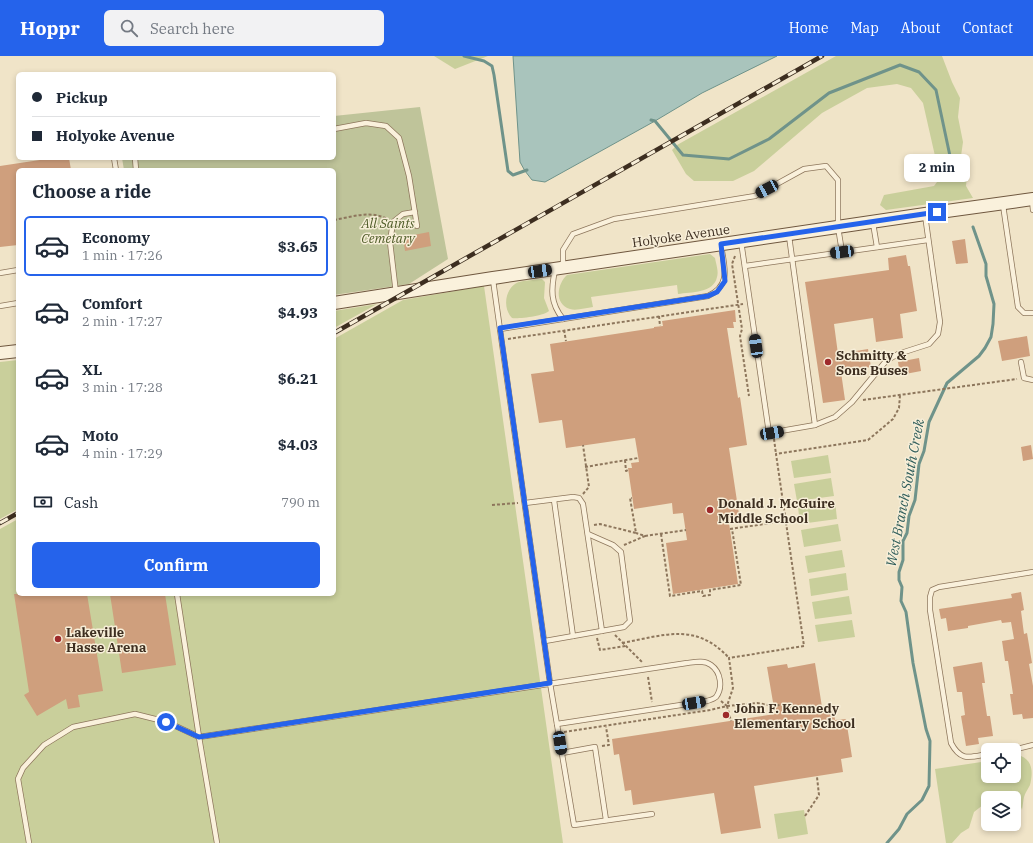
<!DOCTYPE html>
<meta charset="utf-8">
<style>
:root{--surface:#fff;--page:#f2f2f3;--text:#1f2937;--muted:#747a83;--line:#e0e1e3;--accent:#2563eb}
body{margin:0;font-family:"IBM Plex Serif",serif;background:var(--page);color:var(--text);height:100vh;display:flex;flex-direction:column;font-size:15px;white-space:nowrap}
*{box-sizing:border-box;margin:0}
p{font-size:13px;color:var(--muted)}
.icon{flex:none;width:22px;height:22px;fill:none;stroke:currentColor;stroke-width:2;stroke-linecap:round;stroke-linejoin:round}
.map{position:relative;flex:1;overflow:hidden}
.sheet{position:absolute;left:16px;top:112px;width:320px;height:428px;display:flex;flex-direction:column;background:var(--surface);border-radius:6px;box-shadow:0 2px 6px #0003}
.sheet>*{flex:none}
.banner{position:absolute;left:16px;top:16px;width:320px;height:88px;border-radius:6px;box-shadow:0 2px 6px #0003;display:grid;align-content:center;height:88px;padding:0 16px;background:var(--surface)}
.tools{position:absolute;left:981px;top:687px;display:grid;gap:8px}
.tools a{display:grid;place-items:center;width:40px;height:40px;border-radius:6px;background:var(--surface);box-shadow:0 2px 6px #0003;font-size:20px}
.end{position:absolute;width:18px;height:18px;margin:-9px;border:5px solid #2563eb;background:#fff;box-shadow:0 0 0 2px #fff}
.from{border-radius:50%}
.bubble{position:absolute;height:28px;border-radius:6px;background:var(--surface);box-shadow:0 2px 6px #0003;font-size:13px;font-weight:700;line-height:28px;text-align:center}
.car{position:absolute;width:12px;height:24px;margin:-12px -6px;border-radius:5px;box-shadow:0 0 3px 1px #0007;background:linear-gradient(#222 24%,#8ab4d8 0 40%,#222 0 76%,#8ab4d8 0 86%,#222 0)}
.banner b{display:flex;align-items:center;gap:14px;height:38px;font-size:15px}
.banner b+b{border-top:1px solid var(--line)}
.banner i{width:10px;height:10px;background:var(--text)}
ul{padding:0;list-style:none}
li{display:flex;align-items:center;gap:12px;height:60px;margin:0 8px 6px;padding:0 8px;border:2px solid transparent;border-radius:6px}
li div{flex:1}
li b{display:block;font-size:15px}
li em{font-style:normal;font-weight:700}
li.current{border-color:var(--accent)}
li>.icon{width:36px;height:36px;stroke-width:1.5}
h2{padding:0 16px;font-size:18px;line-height:48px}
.pay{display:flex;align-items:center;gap:10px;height:44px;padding:0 16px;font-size:15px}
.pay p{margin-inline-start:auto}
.button{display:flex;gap:8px;margin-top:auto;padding:8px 16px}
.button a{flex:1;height:46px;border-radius:6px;background:var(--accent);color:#fff;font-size:16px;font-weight:700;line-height:46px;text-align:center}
header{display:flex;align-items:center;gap:24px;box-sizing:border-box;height:56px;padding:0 20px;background:var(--accent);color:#fff}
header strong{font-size:19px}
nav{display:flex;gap:22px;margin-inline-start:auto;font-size:14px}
.search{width:280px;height:36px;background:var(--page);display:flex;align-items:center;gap:10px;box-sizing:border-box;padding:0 14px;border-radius:6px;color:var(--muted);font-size:15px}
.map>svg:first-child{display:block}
.green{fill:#c9cf9b}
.cemetery{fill:#bfc49a}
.water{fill:#a9c4bc;stroke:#6f938a}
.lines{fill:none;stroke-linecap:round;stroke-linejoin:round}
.stream{stroke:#6f938a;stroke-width:3}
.building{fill:#cf9f7d}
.lane-casing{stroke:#8d765c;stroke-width:6}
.secondary-casing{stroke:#6f573f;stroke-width:14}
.path{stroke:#8d765c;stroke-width:2;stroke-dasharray:3 2;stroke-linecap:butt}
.lane{stroke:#faf1dc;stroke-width:4.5}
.secondary{stroke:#faf1dc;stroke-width:12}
.rail-casing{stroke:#3d2e20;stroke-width:4.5}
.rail{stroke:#f7eed8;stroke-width:3;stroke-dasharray:9;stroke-linecap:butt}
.route{stroke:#2563eb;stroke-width:5}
.poi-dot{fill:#9e2a2b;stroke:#f7eed8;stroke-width:1.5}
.labels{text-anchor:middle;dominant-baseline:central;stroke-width:3;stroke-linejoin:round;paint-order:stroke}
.park-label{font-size:13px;font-style:italic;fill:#4d5a26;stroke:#f7eed8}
.street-label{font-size:13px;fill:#3d2e20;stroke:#f7eed8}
.poi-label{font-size:13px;font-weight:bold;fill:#3d2e20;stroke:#f7eed8;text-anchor:start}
.water-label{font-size:14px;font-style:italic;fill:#2f5d5a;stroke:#f7eed8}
</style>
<header>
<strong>Hoppr</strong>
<div class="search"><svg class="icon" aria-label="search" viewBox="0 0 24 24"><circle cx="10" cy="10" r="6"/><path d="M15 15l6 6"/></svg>Search here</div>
<nav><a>Home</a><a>Map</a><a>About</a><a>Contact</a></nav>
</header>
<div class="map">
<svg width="1033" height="787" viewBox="0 0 1033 787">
<rect width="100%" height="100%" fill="#f0e4c8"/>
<g class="green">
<polygon points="434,0 488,0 455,13"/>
<polygon points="836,0 942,0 952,26 960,42 958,61 963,86 961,100 965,107 967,119 966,130 973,142 886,154 880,149 884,139 934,130 940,122 923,47 911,32 897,28 867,32 822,57 754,115 733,125 694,125 686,118 672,94 677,89"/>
<path d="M710,198L715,202C716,208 719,216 717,221C714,237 691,236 678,238L677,229L591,241L593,251C586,252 576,255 570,253C554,248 557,228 567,219Z"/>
<path d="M542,223L545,226L544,242L549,255C544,260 519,263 512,262C502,252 505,231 519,226C526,224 535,224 542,223Z"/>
<polygon points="484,230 563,787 0,787 0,473 18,463 18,538 334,538 334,283 403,244"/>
<polygon points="377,248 334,272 334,255"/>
<polygon points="18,304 18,453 0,463 0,306"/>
<polygon points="828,399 831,417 794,422 791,405"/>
<polygon points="831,422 834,440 797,445 794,428"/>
<polygon points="835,445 837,463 800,468 798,451"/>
<polygon points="838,468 841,485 804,491 801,474"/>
<polygon points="842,494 845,511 808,517 805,500"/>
<polygon points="846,517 848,534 811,540 809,523"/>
<polygon points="849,540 852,558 815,563 812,546"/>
<polygon points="852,564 855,581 818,586 815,569"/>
<path d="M1021,700C1033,705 1033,717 1030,729C1028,733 1025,737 1024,741C1023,745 1023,749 1022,754L1019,745L1015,740C1005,739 997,742 988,742V745L974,756L969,772L961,777L952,787H946L935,713L988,705V720H1014V701Z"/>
<polygon points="804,754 808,778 778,783 774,758"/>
</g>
<polygon class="cemetery" points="420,51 448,203 409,228 334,239 334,114 124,114 122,102 334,102 334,60"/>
<polygon class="water" points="513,0 777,0 702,37 655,65 545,126 532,124 525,115 520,106"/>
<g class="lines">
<g class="stream">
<polyline points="464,0 484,5 492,10 494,19 508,115 513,119 527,114"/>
<polyline points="651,64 655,65 683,99 729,103 769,83 829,37 900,9 919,16 936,34 954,119"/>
<polyline points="887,787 899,773 907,758 922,744 929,730 930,685 926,673 913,607 906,556 901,545 902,531 899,524 899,516 903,504 903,485 907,477 909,460 915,444 919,408 924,395 929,366 947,327 979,300 985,292 991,281 993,268 994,248 986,220 986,208 973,171"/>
</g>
</g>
<g class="building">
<polygon points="53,102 69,102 71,114 18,114 18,189 0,191 0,110"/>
<polygon points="429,176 431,190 405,195 403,181"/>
<polygon points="965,183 968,207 956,208 952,185"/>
<polygon points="906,199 908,210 910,210 917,255 900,258 903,282 876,286 873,262 834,268 838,298 868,293 871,311 841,316 845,344 823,347 805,226 889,214 888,202"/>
<polygon points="735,254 736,266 733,266 734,272 727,272 738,342 740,341 747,389 729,392 740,465 729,467 738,528 673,538 666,487 687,484 683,457 673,458 672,447 634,453 628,412 632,412 631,407 639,406 635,382 566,392 562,364 539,367 531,318 554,315 550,288 654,272 654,271 663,270 662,265"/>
<polygon points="1027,280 1030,300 1002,305 998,285"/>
<polygon points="919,302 921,315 900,319 898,306"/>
<polygon points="1031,389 1033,403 1023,405 1021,391"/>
<polygon points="1021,536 1024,554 1021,555 1024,578 1027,577 1032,607 1029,608 1033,630 1033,662 1023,663 1022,658 1013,659 1010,638 1013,638 1008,605 1005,605 1002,585 1014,583 1011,566 1002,567 1001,564 968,570 968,572 948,575 946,562 941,563 939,553 1012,542 1011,538"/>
<polygon points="14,538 87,538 103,635 78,639 80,651 68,653 66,643 37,660 24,639 29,636"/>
<polygon points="110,538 165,538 176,609 122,617"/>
<polygon points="982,606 985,627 982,627 987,660 990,660 993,680 978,682 979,688 966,690 961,660 965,659 962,636 957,636 953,611"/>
<polygon points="815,607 822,651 833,649 835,664 846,663 852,701 841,703 843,716 754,730 761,772 721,778 714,737 633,749 631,734 625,735 619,698 614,699 612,683 775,658 767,611 787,608 788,612"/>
</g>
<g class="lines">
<g class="lane-casing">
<g id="lane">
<polyline points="334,73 366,67 386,70 399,82 409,120 417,170"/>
<polyline points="114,102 116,114"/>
<polyline points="135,102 136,114"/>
<polyline points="1032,144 1033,154"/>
<polyline points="1003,149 1018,251 1024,257 1033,257"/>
<polyline points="873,167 877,191"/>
<polyline points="741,185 769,377 815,369 789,180"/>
<polyline points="745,210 928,184"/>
<polyline points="563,211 563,194 573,178 614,163 755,140 804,113 826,110 838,124 838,171 842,196"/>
<path d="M555,214C551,233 550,247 563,263"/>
<polyline points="0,217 18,214"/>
<polyline points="493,224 550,627 574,769 652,758"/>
<polyline points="396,237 390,186 393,166 403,158 415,156"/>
<polyline points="0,250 18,247"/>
<path d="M500,273L708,240C732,229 724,210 721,189"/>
<polyline points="1021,306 1024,322 1033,324"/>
<polyline points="815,369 835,361 852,346 886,305 898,298 929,288 938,278 940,266 925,159"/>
<polyline points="554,444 573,580"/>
<polyline points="525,447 573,441 579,442 583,448 602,575"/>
<path d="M177,538L199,681L687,607C695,606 704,604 711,609C721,616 723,632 716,641C714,643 710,644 707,645L557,668"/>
<polyline points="545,585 624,571 630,565 621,496 613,489 588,478"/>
<polyline points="1013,694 1033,689"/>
<polyline points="562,697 595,691 606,764"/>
<path d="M988,698C970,701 961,706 951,687L930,554V541L932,534L939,531L1033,516"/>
<polyline points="29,787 18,723 23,712 44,689 73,671 135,658 167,666 199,681 217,787"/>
</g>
</g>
<g class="secondary-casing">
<g id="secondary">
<polyline points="334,247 493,222 925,158 1033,143"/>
<polyline points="0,297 18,295"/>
</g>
</g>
<g class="path">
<path d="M334,164C351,161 371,154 387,163"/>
<polyline points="735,200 732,208 742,273 740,280 749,340"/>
<polyline points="659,260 660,270"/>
<polyline points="564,274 566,285"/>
<polyline points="508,283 743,248"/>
<polyline points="863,344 1017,323"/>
<polyline points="774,383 776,398"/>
<polyline points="625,404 626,415 628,414"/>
<polyline points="585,411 638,402"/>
<polyline points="583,438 589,431 583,389"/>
<polyline points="492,449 518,447"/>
<polyline points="594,469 600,468 636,477 630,442 632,442"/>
<polyline points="730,473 785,465"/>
<polyline points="661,478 670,540 702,535 703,540 710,539 710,534 741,529 732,473"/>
<polyline points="645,480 686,474"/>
<polyline points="624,489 645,480 636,477"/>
<polyline points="615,579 643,607"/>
<polyline points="597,582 600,594 626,590"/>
<path d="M622,587C665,579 696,566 729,602"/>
<polyline points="648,621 652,646"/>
<polyline points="721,645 727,650 733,632 729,602 804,590 776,398 868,384 893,363 899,352 900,339"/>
<polyline points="727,650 757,647 774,650 792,647"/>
<polyline points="564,676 710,654 727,650 731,665"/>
<polyline points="602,690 609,689 606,671"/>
<polyline points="805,760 819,739 817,721"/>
</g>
<use href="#lane" class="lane"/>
<use href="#secondary" class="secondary"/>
<g class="rail-casing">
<g id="rail">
<polyline points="334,277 822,0"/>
<polyline points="0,467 18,457"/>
</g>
</g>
<use href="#rail" class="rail"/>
</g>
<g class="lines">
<polyline class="route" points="166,666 199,681 550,627 500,272 708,240 717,236 725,225 721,188 937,156"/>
</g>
<g class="poi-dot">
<circle cx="828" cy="306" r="4"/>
<circle cx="710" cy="454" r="4"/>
<circle cx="58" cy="583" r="4"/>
<circle cx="726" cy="659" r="4"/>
</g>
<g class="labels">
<g class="park-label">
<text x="388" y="167">All Saints<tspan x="388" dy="15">Cemetary</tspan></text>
</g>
<g class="street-label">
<text transform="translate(681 180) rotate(-8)">Holyoke Avenue</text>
</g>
<g class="poi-label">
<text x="836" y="299">Schmitty &amp;<tspan x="836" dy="15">Sons Buses</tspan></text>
<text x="718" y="447">Donald J. McGuire<tspan x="718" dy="15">Middle School</tspan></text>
<text x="66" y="576">Lakeville<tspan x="66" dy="15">Hasse Arena</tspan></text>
<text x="734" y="652">John F. Kennedy<tspan x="734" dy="15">Elementary School</tspan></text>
</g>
<g class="water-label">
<text transform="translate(905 437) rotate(-79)">West Branch South Creek</text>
</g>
</g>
</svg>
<div class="tools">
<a><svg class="icon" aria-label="locate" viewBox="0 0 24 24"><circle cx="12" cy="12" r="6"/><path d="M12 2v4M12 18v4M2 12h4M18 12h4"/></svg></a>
<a><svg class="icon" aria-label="layers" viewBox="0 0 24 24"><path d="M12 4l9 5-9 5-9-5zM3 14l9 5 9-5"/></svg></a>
</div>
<i class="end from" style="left:166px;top:666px"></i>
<i class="end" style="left:937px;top:156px"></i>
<div class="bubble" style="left:904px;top:98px;width:66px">2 min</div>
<i class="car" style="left:767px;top:133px;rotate:242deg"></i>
<i class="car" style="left:842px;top:196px;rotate:263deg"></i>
<i class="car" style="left:540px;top:215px;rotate:82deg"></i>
<i class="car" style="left:756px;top:290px;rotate:352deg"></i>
<i class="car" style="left:772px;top:377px;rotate:80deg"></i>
<i class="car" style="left:694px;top:647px;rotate:81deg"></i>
<i class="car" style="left:560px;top:687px;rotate:171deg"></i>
<div class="banner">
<b><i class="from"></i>Pickup</b>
<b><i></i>Holyoke Avenue</b>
</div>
<section class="sheet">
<h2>Choose a ride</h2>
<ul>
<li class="current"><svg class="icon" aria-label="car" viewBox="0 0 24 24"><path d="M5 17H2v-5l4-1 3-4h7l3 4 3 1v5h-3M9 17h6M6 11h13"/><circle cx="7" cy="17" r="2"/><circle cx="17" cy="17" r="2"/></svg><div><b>Economy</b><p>1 min · 17:26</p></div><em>$3.65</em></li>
<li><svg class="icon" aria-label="car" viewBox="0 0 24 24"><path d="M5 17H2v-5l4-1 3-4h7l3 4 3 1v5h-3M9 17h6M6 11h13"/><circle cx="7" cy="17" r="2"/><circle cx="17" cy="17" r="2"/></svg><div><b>Comfort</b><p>2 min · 17:27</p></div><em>$4.93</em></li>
<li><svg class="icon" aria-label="car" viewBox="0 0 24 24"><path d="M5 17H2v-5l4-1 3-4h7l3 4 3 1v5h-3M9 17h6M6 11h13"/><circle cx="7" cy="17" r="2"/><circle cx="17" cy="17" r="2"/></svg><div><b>XL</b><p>3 min · 17:28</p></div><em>$6.21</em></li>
<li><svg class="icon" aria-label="car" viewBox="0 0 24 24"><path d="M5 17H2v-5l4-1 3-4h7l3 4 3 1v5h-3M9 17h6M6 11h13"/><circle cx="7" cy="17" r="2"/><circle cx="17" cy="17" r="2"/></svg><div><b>Moto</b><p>4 min · 17:29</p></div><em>$4.03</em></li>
</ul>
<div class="pay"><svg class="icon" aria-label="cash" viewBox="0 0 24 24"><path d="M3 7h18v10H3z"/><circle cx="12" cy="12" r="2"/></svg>Cash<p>790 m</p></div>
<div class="button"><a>Confirm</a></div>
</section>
</div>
